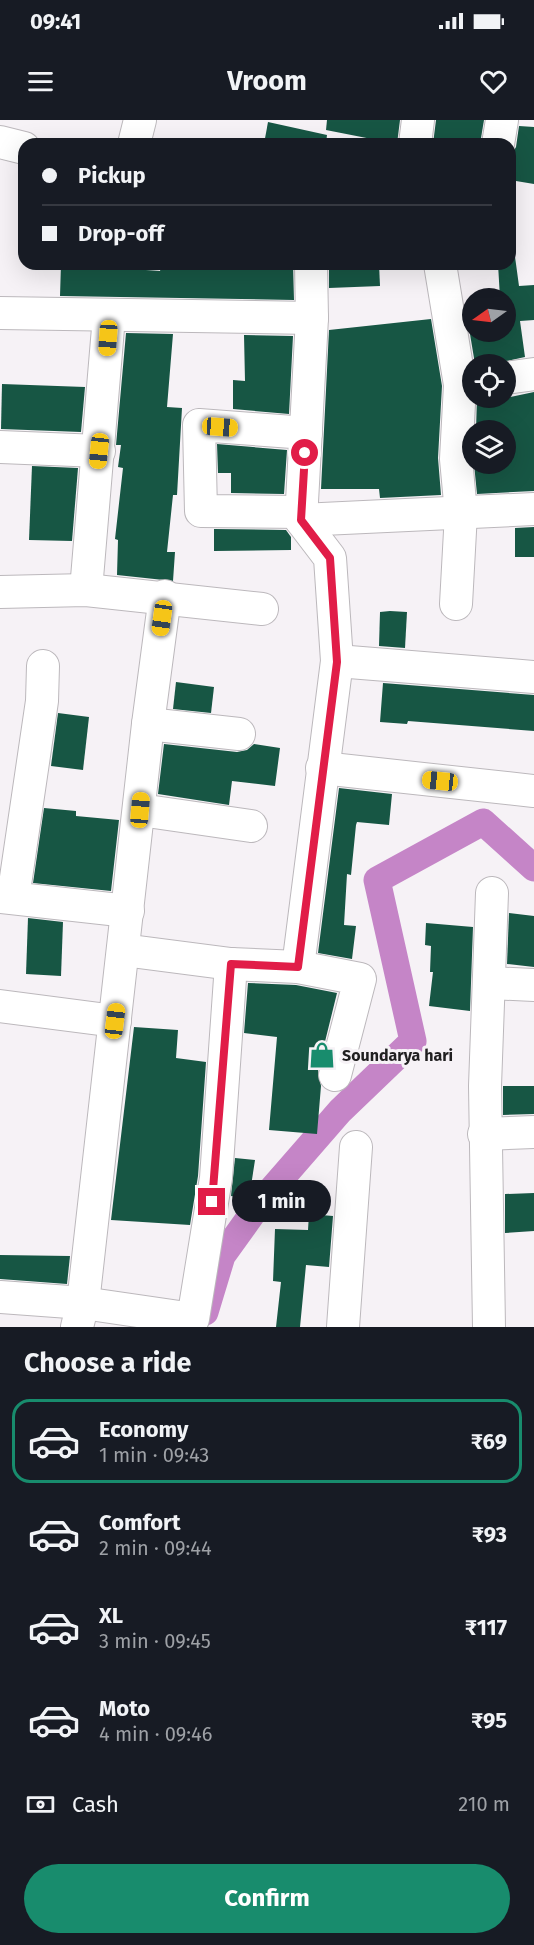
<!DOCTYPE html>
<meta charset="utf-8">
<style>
:root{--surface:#171b24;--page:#20242c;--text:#f1f3f6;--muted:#9ea1a6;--line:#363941;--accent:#188c6d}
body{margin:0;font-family:"Fira Sans",sans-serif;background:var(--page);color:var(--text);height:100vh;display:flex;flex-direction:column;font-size:22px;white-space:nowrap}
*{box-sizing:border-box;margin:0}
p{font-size:20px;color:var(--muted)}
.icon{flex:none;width:33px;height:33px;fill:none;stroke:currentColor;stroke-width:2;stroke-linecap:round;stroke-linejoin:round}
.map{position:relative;height:1207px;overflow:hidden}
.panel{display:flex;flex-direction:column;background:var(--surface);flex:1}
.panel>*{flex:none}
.guide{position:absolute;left:18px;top:18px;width:498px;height:132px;border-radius:18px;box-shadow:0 6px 24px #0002;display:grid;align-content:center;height:132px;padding:0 24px;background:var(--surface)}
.needle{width:39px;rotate:256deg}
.controls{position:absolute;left:462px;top:168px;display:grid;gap:12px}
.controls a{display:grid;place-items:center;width:54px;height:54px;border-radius:50%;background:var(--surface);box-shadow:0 6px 24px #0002;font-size:30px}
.end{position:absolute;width:27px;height:27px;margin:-14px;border:8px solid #e11d48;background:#fff;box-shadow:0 0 0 3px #fff}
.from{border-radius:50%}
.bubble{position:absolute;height:42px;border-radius:21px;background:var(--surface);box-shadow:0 6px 24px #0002;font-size:20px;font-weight:700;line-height:42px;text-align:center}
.car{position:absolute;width:18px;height:36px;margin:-18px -9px;border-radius:8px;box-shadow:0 0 4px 2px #0007;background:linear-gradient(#f5c518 24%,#345 0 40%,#f5c518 0 76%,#345 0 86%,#f5c518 0)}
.guide b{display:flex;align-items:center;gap:21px;height:57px;font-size:22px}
.guide b+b{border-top:2px solid var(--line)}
.guide i{width:15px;height:15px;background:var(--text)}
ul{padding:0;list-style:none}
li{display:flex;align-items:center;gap:18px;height:84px;margin:0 12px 9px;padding:0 12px;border:3px solid transparent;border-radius:18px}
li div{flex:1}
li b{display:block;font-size:22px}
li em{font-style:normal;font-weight:700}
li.on{border-color:var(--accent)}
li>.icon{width:54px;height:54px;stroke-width:1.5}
h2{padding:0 24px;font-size:27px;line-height:72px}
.pay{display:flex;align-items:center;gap:15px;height:66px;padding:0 24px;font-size:22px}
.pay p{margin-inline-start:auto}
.action{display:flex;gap:12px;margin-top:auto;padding:12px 24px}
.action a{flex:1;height:69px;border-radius:36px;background:var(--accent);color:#fff;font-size:24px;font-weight:700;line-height:69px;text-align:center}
.status{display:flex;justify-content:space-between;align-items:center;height:42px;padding:0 30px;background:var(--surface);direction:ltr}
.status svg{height:16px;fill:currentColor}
header{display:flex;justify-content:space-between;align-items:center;height:78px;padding:0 24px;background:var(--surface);font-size:27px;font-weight:700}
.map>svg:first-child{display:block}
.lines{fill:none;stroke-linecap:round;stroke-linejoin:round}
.canal{stroke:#c585c7;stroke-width:27}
.building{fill:#175644}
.minor-casing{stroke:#bcb8bc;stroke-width:34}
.minor{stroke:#fff;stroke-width:32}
.route{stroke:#e11d48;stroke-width:8}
.labels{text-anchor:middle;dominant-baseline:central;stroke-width:6;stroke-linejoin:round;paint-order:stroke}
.poi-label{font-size:16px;font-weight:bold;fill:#201f20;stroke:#f6f2f6;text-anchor:start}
</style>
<div class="status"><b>09:41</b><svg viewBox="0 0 49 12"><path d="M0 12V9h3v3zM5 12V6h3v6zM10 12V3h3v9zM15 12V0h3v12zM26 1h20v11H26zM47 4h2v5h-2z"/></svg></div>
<header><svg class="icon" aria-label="menu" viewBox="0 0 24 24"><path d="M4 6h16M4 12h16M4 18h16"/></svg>Vroom<svg class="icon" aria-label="heart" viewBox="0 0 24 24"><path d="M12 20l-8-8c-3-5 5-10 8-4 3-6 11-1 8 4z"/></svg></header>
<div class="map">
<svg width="534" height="1207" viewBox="0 0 534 1207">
<rect width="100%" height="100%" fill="#f6f2f6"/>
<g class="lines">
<polyline class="canal" points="205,1192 222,1136 260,1083 340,991 413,921 377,760 483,702 534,748"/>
</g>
<g class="building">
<polygon points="327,0 400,0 397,24 326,10"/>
<polygon points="436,0 484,0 480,24 433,24"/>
<polygon points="268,2 327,15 326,24 264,24"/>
<polygon points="519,6 534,7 534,64 510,60 510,37 516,27"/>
<polygon points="513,122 519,166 534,165 534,200 520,201 525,237 494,244 475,244 467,196 472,195 472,212 506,212 506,178 500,178 498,144 510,144 510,123"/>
<polygon points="61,144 160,151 162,144 293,144 294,180 60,176"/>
<polygon points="329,144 379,144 380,166 329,168"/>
<polygon points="431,199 442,266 438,338 441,375 380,378 379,369 321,369 329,210"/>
<polygon points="126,213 173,214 167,287 182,288 177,375 173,375 167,432 175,432 173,461 117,455 118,420 115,419 123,348 118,347 121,325 116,325"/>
<polygon points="244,215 293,216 289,294 233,289 233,260 245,261"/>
<polygon points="2,264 85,267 81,312 1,309"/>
<polygon points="534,272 534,371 477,374 474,344 506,344 506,310 476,310 477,278 506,278"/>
<polygon points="217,324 287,330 284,374 231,373 231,353 218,353"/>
<polygon points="32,346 78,348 72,421 29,420"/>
<polygon points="534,407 534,437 515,437 515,408"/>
<polygon points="214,409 286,410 291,417 291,430 214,431"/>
<polygon points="390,491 407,492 405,528 379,526 380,492"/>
<polygon points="176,562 214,567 211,593 173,589"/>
<polygon points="383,563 534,575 534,611 408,601 407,604 380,602"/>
<polygon points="58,593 89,597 83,650 51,646"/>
<polygon points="164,624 237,632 247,630 254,624 280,628 275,666 232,661 229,685 158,674"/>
<polygon points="339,668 392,674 389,705 357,702 356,705 351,755 347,754 344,805 356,806 352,839 318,833"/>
<polygon points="44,688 76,691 76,696 119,700 111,771 33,763"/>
<polygon points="509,793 534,796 534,847 507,844"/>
<polygon points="28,798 63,802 61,856 26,854"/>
<polygon points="426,803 473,807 470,891 429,886 433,852 430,852 431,826 425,825"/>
<polygon points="248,863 296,865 337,873 318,950 321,966 317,1014 269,1010 277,917 244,913"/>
<polygon points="134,907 178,910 176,938 206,942 198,1056 190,1105 111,1100"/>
<polygon points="503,966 534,966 534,994 503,995"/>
<polygon points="235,1038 255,1040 249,1079 231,1076"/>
<polygon points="534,1073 534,1111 505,1113 505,1074"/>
<polygon points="309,1094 333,1096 329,1147 306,1145 300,1207 276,1207 281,1162 273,1161 275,1109 308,1110"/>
<polygon points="0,1135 70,1136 67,1164 0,1159"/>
</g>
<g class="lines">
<g class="minor-casing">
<g id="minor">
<polyline points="0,22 24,28"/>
<polyline points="134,24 140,0"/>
<polyline points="415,24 418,0"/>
<polyline points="498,24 502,0"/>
<polyline points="440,144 460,265 456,339 461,393 456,484"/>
<polyline points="0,193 312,198"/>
<polyline points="506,258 534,254"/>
<polyline points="0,327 99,331"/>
<polyline points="302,392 201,391 199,305 306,313"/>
<polyline points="301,400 534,389"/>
<polyline points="86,470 109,196"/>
<polyline points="0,472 86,470 262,489"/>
<polyline points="337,541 534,557"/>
<polyline points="148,604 239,614"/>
<polyline points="322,648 534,671"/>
<polyline points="140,690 251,706"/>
<polyline points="0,777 128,791"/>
<polyline points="13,778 42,581 43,546"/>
<polyline points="123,830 231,844 298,847 360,859 335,955"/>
<polyline points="298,847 337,541 330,438 301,400 312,198 311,144"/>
<polyline points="490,863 534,865"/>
<polyline points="0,886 115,901"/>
<polyline points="484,1014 534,1012"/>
<polyline points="0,1177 83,1183 193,1199 216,1058 231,844"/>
<polyline points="77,1207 83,1183 148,604 165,476"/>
<polyline points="343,1207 356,1027"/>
<polyline points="489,1207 485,966 492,773"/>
</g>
</g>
<use href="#minor" class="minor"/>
</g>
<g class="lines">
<polyline class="route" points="212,1082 231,844 298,847 337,542 330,438 301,400 305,333"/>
</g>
<defs>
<g id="shop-bare" transform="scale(2.07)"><path d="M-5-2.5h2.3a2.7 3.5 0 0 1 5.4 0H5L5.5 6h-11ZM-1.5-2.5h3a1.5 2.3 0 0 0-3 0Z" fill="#188c6d" stroke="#f6f2f6" stroke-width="2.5" paint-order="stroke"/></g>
</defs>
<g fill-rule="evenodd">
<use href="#shop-bare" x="322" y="935"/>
</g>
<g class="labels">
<g class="poi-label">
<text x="342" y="935">Soundarya hari</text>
</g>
</g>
</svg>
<div class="controls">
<a><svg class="needle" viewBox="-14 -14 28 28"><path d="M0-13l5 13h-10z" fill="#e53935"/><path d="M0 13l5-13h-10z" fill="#9ea1a6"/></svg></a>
<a><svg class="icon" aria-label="locate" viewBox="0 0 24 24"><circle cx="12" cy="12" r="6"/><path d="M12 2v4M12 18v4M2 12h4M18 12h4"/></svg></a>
<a><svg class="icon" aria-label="layers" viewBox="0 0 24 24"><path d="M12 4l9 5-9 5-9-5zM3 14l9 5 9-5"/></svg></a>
</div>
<i class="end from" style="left:305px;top:333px"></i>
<i class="end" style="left:212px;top:1082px"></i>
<div class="bubble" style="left:232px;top:1060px;width:99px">1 min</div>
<i class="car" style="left:108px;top:218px;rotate:184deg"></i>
<i class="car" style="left:220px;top:307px;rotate:94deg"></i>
<i class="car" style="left:99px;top:331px;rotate:186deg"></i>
<i class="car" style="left:162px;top:498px;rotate:188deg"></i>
<i class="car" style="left:440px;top:661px;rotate:276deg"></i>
<i class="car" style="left:140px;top:690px;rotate:5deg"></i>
<i class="car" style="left:115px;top:901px;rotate:7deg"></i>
<div class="guide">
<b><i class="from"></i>Pickup</b>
<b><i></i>Drop-off</b>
</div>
</div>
<section class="panel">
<h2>Choose a ride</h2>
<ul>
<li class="on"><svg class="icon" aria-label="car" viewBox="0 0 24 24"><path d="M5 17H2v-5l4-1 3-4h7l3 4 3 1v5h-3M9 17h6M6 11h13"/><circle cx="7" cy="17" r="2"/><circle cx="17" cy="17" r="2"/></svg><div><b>Economy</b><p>1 min · 09:43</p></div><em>₹69</em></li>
<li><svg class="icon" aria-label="car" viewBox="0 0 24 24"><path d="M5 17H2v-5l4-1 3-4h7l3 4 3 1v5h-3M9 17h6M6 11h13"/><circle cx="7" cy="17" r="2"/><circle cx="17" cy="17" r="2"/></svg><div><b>Comfort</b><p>2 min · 09:44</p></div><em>₹93</em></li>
<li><svg class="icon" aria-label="car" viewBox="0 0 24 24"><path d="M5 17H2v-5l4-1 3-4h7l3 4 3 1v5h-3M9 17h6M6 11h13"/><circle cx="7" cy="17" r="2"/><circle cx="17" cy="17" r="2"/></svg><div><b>XL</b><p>3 min · 09:45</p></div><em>₹117</em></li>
<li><svg class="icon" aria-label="car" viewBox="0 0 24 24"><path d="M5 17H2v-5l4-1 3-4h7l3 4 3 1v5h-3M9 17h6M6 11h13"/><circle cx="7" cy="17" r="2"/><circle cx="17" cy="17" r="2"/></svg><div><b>Moto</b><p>4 min · 09:46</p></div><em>₹95</em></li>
</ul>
<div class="pay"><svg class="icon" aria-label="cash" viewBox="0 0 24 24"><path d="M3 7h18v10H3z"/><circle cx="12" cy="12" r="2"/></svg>Cash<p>210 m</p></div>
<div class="action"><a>Confirm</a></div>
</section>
